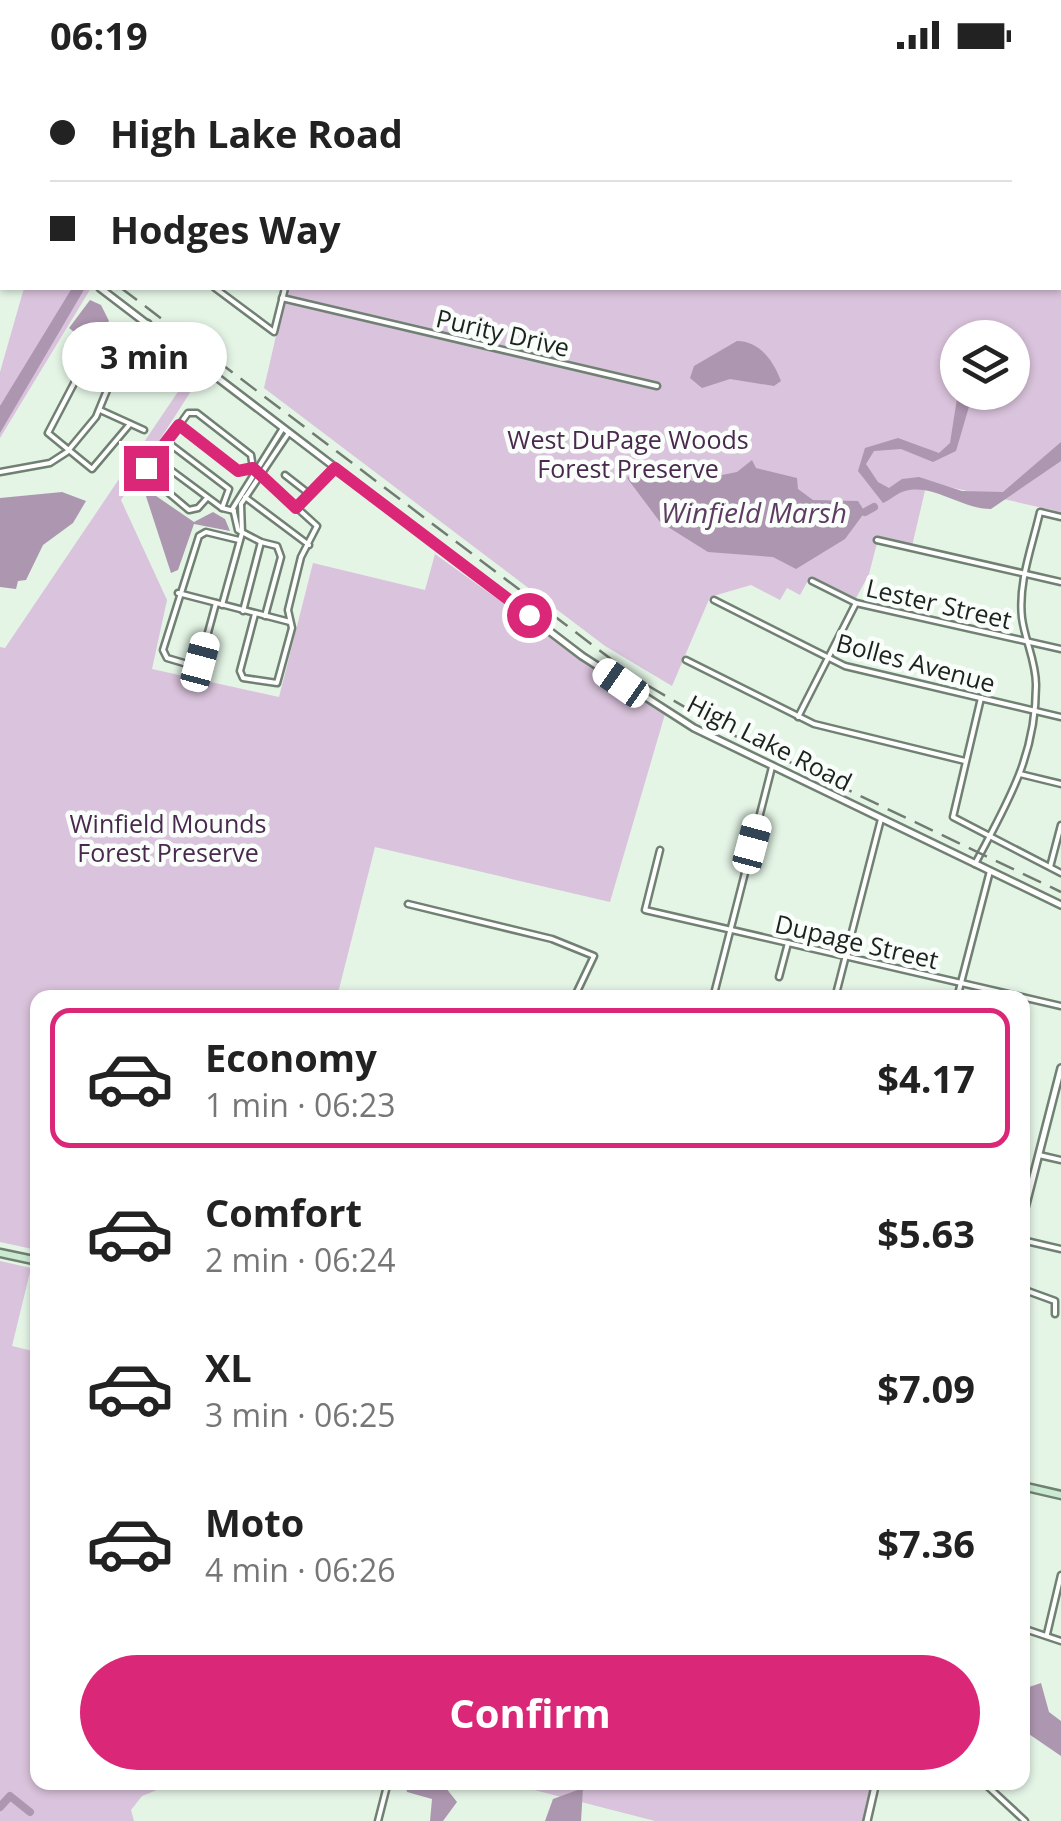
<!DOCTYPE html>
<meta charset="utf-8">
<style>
:root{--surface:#fff;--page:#f6f6f6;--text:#222;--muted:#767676;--line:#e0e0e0;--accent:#db2777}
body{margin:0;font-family:"Open Sans",sans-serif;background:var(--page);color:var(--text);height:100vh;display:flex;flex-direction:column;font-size:38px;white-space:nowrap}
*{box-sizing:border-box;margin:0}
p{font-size:32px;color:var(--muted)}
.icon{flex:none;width:55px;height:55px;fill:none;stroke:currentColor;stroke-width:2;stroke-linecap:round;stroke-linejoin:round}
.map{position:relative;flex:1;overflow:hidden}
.drawer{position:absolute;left:30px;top:920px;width:1000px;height:800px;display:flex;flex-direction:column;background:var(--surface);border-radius:20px;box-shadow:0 2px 8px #0004}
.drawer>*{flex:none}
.top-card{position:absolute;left:0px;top:0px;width:1062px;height:220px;box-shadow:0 2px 8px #0004;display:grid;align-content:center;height:220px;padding:0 50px;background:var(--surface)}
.controls{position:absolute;left:940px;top:250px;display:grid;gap:20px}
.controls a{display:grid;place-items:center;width:90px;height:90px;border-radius:50%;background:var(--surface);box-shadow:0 2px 8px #0004;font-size:50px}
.end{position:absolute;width:45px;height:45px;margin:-22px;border:12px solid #db2777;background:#fff;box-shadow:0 0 0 5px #fff}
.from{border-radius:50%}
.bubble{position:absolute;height:70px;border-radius:35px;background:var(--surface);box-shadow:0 2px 8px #0004;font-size:32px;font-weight:700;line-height:70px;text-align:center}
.car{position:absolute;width:30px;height:60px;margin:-30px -15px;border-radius:12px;box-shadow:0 0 8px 2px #0007;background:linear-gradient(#fff 24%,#345 0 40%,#fff 0 76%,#345 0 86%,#fff 0)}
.top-card b{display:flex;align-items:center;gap:35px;height:95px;font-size:38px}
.top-card b+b{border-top:2px solid var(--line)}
.top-card i{width:25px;height:25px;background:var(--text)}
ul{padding:18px 0 0;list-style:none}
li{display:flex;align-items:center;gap:30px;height:140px;margin:0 20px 15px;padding:0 30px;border:5px solid transparent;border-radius:20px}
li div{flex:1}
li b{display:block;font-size:38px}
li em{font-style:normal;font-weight:700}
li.active{border-color:var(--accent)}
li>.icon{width:90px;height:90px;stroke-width:1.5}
.cta{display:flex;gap:20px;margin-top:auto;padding:20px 50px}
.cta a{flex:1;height:115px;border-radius:60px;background:var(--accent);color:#fff;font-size:40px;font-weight:700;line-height:115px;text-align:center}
.status{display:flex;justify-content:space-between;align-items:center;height:70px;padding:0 50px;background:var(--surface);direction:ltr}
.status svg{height:28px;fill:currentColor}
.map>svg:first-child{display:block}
.green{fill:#dac3dc;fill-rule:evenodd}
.water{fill:#ad96b0}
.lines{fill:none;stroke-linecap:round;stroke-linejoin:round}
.river{stroke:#ad96b0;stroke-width:8}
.minor-casing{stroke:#708072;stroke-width:9}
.tertiary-casing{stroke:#708072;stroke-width:10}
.secondary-casing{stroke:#708072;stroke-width:11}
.minor{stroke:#fff;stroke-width:4}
.tertiary{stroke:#fff;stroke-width:5}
.secondary{stroke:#caebd2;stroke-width:6}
.rail{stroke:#717b72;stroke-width:2.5;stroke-dasharray:20 10;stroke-linecap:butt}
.route{stroke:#db2777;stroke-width:12}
.labels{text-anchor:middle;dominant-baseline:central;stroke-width:9;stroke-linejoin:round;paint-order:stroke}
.street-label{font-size:25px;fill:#1c221d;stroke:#fafefb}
.park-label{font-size:25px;fill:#4a294e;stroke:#fafefb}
.water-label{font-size:28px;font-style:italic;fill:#5e3c62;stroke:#fafefb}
</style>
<div class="status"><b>06:19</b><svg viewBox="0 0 49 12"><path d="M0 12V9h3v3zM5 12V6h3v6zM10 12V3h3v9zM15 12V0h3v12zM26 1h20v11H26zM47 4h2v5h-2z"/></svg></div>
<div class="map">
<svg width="1061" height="1751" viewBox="0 0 1061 1751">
<rect width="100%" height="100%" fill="#e4f5e6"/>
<g class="green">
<polygon points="549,0 922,0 552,2"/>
<path d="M1061,83V442L927,412L912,476L878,469L869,504L855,530L810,507L800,525L787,518L780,530L751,515L710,527L672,616L605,576L264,318L287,218H1060ZM958,268H1012V322H958Z"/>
<polygon points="24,218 91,218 0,368 0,302"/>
<polygon points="196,295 204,301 121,430 167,530 152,599 279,627 313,493 425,520 435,484 603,605 665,644 610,832 375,777 337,927 38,928 37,1180 0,1172 0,577 5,578"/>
<polygon points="0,1191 31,1198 12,1276 37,1282 38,1712 174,1713 142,1726 131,1740 134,1751 0,1751"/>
<polygon points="507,1713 877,1713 867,1751 655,1751"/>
</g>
<g class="water">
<polygon points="72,218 85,218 0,363 0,336"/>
<polygon points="90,230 101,235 109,251 96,266 78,265 69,258"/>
<path d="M737,271C760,271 774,292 781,311L774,316L730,309L702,318L690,308L694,296Z"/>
<path d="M958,322L973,323L956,381L933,392L901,379L874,381L866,394L878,412L889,418L902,409L919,407L962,421L1003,422L1061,372V391L991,439C961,439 933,413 905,421C897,423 890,430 883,433L858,401L865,378L898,368L939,383L950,373Z"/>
<path d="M752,390L756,398L797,408L798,419L813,430L858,431L865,442L845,469L796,499L773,487L708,482L660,452L627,408C656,385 666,396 692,411L737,402Z"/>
<polygon points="143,417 194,452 213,442 225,449 230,461 194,454 178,500 171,503"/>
<polygon points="62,422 86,431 73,453 43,475 26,510 18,511 16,519 0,517 0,428"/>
<polygon points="1041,1613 1049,1642 1061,1651 1061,1686 1023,1660 1023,1619"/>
<polygon points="405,1713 442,1713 457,1732 443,1751 430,1751 432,1729 407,1722"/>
<polygon points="583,1718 581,1751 545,1751 553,1729"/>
</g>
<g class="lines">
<g class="river">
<polyline points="865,442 874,437"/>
<polyline points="0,1737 10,1726 30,1742"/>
</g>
<g class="minor-casing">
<g id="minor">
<polyline points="46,2 47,0"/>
<polyline points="160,2 160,0"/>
<polyline points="0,33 2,33"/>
<polyline points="215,218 274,262 285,218"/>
<polyline points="282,228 657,316"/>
<polyline points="100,340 144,360"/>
<polyline points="130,354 92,399 48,363 82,298 117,297 158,315 185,282"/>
<polyline points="180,356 238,401 253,398"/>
<polyline points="166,371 229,419 222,438"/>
<polyline points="156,389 222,438 234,441"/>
<polyline points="253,398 317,456 301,487 288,540 292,558 277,613 243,608 240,601 255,544"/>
<polyline points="0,402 50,393 67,382 96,347 119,291 148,253"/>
<polyline points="285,405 308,423"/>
<polyline points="245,427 309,475"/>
<polyline points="207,428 198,438 189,440 145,403 188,343 197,343 251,385 253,398"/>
<polyline points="295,438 334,399"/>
<polyline points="877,470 1061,512"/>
<polyline points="261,472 238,460 233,438 283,358"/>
<polyline points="812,511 856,533 1061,579"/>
<polyline points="178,523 290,552"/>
<polyline points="714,530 845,596 1061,647"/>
<polyline points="216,533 200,592 194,596 167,588 163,580 199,466 206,462 239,470"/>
<polyline points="222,535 242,463 241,434 288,364"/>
<polyline points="243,541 261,472 277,476 281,487 265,546"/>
<polyline points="686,590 814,654 965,691"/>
<polyline points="981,628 953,747 1061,803"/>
<polyline points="798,647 856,533"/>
<polyline points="1020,704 1061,714"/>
<polyline points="660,780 645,840 1061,936"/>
<path d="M975,794C1007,733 1036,687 1036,615C1036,591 1025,571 1022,548C1018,512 1032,477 1040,442L1061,447"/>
<polyline points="1050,797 1061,755"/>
<polyline points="408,834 552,869 594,886 574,928"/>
<polyline points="779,907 788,873"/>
<polyline points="713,928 772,697"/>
<polyline points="835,928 881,749"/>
<polyline points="957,928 990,801"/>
<polyline points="1039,1085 1061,1090"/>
<polyline points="1022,1170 1061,1179"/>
<polyline points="1022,1219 1055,1231 1055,1244"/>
<polyline points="1022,1558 1061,1571"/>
<polyline points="1047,1564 1061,1505"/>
<polyline points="983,1712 1025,1751"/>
<polyline points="378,1751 388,1712"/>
</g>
</g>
<g class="tertiary-casing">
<g id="tertiary">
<polyline points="0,176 2,176"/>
<polyline points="100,218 582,586 694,658 1061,835"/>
<polyline points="1022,1150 1061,998"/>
<polyline points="867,1751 876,1712"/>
</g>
</g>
<g class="secondary-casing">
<g id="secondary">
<polyline points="0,1183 38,1191"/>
<polyline points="1022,1416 1061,1425"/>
</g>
</g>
<use href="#minor" class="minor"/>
<use href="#tertiary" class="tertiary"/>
<use href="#secondary" class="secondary"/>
<g class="rail">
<polyline points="0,121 2,123"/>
<polyline points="121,218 640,611 731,664 1061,822"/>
</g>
</g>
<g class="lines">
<polyline class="route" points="146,398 179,355 238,401 253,398 296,438 335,398 529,545"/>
</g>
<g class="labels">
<g class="street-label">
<text transform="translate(503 262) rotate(13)">Purity Drive</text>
<text transform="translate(939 533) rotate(13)">Lester Street</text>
<text transform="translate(916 592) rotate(15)">Bolles Avenue</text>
<text transform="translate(770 672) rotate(27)">High Lake Road</text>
<text transform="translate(857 871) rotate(13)">Dupage Street</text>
</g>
<g class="park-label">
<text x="628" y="369">West DuPage Woods<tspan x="628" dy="29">Forest Preserve</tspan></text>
<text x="168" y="753">Winfield Mounds<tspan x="168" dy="29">Forest Preserve</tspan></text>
</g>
<g class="water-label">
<text x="754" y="442">Winfield Marsh</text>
</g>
</g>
</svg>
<div class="controls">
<a><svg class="icon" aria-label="layers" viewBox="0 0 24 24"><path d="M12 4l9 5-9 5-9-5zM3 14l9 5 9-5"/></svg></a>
</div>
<i class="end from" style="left:529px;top:545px"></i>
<i class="end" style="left:146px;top:398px"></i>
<div class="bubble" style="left:62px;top:252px;width:165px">3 min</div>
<i class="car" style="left:200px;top:592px;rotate:15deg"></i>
<i class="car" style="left:621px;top:613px;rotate:305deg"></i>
<i class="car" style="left:752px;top:774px;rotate:15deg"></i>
<div class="top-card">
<b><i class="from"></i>High Lake Road</b>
<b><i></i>Hodges Way</b>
</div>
<section class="drawer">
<ul>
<li class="active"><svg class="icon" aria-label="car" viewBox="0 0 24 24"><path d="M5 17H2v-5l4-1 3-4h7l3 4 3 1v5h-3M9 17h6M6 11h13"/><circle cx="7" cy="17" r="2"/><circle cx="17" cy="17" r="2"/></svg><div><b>Economy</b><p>1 min · 06:23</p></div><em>$4.17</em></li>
<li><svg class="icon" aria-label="car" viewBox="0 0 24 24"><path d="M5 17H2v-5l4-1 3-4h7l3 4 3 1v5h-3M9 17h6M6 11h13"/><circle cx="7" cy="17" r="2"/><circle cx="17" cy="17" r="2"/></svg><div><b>Comfort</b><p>2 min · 06:24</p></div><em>$5.63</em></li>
<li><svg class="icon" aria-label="car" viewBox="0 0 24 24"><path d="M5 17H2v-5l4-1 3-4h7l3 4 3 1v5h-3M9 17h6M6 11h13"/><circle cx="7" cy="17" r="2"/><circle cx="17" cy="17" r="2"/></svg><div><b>XL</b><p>3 min · 06:25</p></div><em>$7.09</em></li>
<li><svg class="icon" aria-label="car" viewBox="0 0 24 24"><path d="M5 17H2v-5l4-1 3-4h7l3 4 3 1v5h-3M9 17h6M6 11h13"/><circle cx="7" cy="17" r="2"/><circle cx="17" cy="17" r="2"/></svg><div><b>Moto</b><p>4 min · 06:26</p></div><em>$7.36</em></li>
</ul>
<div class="cta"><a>Confirm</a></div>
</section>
</div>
